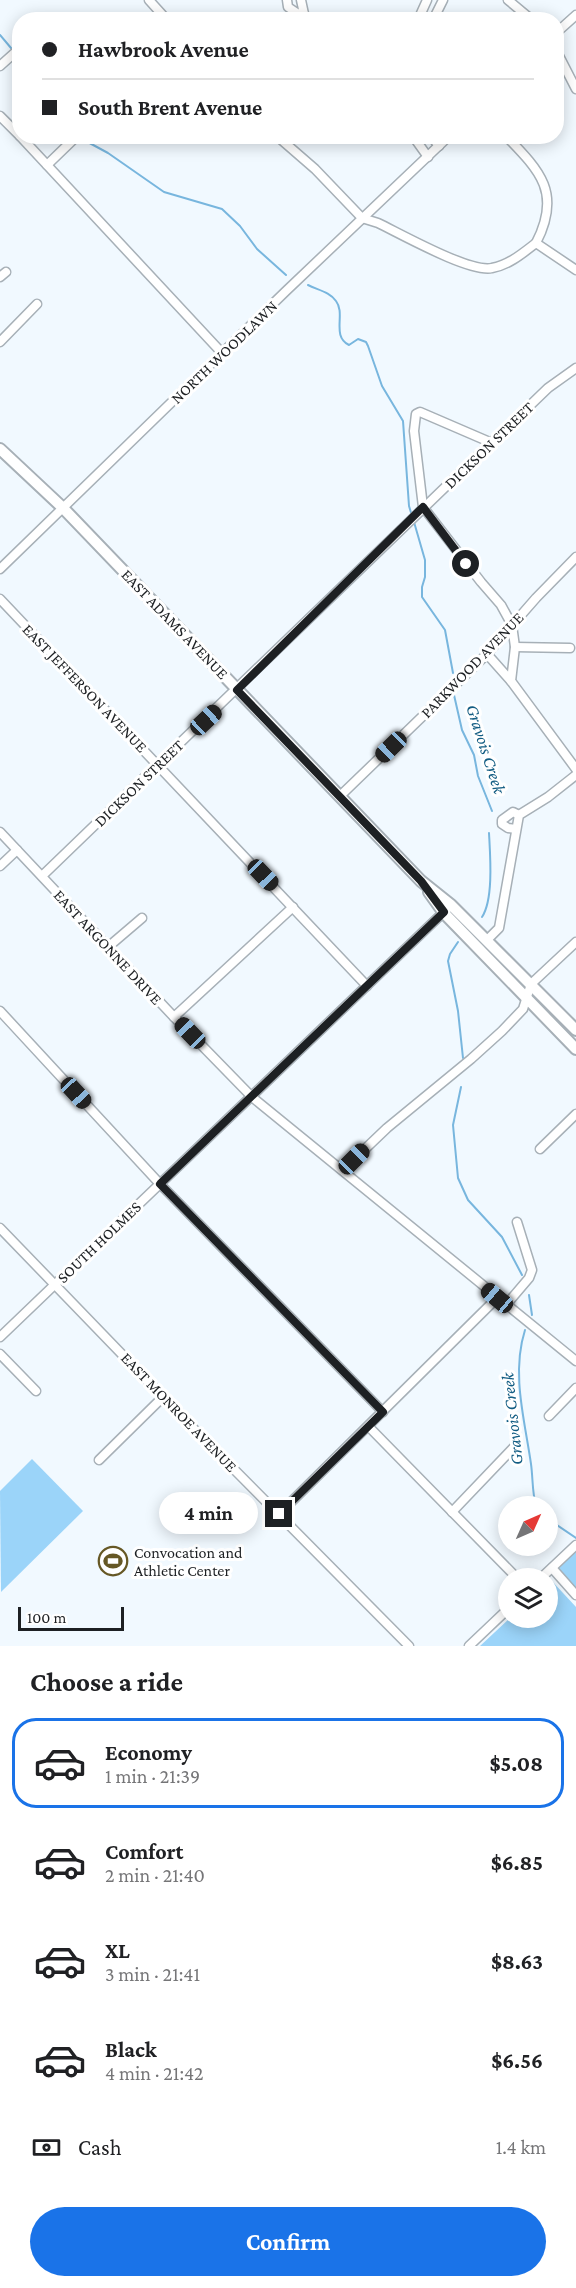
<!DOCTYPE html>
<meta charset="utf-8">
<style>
:root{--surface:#fff;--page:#f2f2f2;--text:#202124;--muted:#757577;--line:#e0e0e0;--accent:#1a73e8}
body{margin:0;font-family:"Crimson Pro",serif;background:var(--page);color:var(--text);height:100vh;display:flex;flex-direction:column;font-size:22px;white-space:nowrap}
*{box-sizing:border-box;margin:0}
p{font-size:20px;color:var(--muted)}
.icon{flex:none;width:33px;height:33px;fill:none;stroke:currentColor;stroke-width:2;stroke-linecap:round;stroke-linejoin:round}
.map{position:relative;height:1646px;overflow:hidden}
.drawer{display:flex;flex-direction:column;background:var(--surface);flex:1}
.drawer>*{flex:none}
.hud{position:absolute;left:12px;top:12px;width:552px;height:132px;border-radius:24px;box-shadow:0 3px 15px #0003;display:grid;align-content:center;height:132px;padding:0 30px;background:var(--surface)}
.needle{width:39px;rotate:45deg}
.fabs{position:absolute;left:498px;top:1496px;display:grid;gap:12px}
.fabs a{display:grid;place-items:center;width:60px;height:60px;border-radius:50%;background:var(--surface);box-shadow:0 3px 15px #0003;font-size:30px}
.scale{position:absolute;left:18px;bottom:15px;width:106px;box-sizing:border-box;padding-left:6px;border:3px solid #1d2023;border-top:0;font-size:16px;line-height:21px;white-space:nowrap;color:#1d2023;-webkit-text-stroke:4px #fff;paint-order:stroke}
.end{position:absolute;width:27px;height:27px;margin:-14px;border:8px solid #1d2023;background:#fff;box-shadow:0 0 0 3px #fff}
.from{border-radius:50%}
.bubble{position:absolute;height:42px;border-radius:21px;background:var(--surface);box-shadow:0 3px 15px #0003;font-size:20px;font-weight:700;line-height:42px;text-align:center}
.car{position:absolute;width:18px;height:36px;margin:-18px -9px;border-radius:8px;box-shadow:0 0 4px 2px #0007;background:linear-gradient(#222 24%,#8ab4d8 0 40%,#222 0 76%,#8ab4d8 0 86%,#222 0)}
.hud b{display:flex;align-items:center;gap:21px;height:57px;font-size:22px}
.hud b+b{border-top:2px solid var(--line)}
.hud i{width:15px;height:15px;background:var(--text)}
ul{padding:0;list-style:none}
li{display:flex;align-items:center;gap:18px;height:90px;margin:0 12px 9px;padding:0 18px;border:3px solid transparent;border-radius:24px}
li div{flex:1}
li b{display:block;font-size:22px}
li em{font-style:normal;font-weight:700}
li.current{border-color:var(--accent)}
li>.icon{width:54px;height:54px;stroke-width:1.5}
h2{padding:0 30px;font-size:27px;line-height:72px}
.pay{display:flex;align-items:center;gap:15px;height:66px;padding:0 30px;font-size:22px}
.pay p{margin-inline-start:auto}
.primary-button{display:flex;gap:12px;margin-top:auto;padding:12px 30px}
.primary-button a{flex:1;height:69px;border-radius:36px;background:var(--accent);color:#fff;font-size:24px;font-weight:700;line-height:69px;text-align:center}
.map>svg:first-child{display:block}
.green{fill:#9bd4f9}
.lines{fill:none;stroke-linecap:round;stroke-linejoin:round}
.stream{stroke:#78b6de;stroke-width:2}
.minor-casing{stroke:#a7b0b7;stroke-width:11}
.major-casing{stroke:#a7b0b7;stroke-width:14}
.minor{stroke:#fff;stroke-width:8}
.major{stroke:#fff;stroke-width:10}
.route{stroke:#1d2023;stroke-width:8}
.labels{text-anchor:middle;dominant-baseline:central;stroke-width:6;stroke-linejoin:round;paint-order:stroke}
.street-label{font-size:16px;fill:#1d2023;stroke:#fff}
.poi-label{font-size:16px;fill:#1d2023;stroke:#fff;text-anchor:start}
.water-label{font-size:18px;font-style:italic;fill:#135d83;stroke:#fff}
</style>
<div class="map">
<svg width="576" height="1646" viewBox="0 0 576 1646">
<rect width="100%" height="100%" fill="#f1f9ff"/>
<g class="green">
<polygon points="32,1459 83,1511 1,1592 0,1491"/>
<polygon points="576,1550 576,1588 557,1568"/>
<polygon points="551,1580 576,1607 576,1646 480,1646 511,1617 548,1617 548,1584"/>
</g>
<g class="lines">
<g class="stream">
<polyline points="0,35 11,48"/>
<polyline points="18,58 20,59"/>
<polyline points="84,140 108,153 164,192 222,209 240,226 257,249 286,275"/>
<path d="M308,285C318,290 330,292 336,301C346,314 331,336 349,345L358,339L366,342L368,346L382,386L403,421L409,506L412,516"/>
<polyline points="414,522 425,560 425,577 422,587 422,597 445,630 453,673"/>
<polyline points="454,695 462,730 474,755 478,776 492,811"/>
<path d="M482,917C494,899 490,853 489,833"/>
<polyline points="458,942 450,954 448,961 458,1011 463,1058"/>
<polyline points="461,1087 453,1125 458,1178 468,1200 502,1237 522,1275"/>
<polyline points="529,1295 532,1315"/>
<path d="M525,1330C511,1374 525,1421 531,1464C533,1478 532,1492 536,1506"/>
<polyline points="548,1519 576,1538"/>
</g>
<g class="minor-casing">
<g id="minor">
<polyline points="149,0 167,20"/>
<polyline points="287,0 288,7 297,13 304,14"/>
<polyline points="301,0 304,14 309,20"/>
<polyline points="508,0 532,20"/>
<polyline points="418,20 427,0"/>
<polyline points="433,20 443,0"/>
<polyline points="556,33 576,15"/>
<polyline points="556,50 576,89"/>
<polyline points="0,66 20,48"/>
<polyline points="0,116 20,136"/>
<polyline points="20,136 222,353"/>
<path d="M277,136L315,169L362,218L378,223C401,234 470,273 492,268C509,265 523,253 536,243"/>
<polyline points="413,136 428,157"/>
<polyline points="431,136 439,146"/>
<path d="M506,136C540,171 562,193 536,243L576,270"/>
<polyline points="47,165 77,136"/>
<polyline points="0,277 6,272"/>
<polyline points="0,342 37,304"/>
<polyline points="492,443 420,412 416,414 414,431 423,507 481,582 501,605 512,625 515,647 511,681 576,769"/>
<polyline points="0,569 286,291 449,136"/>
<polyline points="0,599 367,986"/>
<polyline points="515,647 570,648"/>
<polyline points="487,654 511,681"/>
<polyline points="340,796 487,654 536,598 576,557"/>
<polyline points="516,829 508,828 502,824 502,820 513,812 519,815"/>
<polyline points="0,832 174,1017 252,1097 576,1361"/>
<polyline points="0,866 17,850"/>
<polyline points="42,876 548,388 576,368"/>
<polyline points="487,940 499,928 519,815 548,797 576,775"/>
<polyline points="108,947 142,918"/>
<polyline points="0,1011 160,1184 383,1412"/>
<polyline points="174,1017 293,907"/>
<polyline points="540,1149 576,1114"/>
<polyline points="343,1170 387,1128 471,1059 502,1031 523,1009 531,984 576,942"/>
<polyline points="0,1228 197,1432 409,1646"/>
<polyline points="506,1305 529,1278 532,1270 517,1222"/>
<polyline points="0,1337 448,908"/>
<polyline points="0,1354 36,1391"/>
<polyline points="549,1416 576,1388"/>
<polyline points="369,1427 517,1578"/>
<polyline points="99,1460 164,1396"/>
<polyline points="452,1512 515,1446"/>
<polyline points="279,1514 497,1298"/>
<polyline points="552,1568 576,1595"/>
<polyline points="541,1578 576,1545"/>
<polyline points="469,1646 508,1609"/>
</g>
</g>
<g class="major-casing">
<g id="major">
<polyline points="0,449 63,508 421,881 451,905 576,1030"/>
<polyline points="429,892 444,913 576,1049"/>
</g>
</g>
<use href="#minor" class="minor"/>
<use href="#major" class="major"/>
</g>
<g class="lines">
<polyline class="route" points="279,1514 383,1412 160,1184 444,912 421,881 237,690 423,507 466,564"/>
</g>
<defs>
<g id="stadium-ring" transform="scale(1.5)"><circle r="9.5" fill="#fff" stroke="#665825" stroke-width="1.5"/><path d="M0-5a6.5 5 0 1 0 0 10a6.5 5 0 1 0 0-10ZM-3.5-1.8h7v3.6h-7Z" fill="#665825"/></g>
</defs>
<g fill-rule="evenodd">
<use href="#stadium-ring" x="113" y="1561"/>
</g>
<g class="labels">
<g class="street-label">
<text transform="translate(224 352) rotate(-44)">NORTH WOODLAWN</text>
<text transform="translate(489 445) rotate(-44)">DICKSON STREET</text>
<text transform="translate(175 624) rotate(46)">EAST ADAMS AVENUE</text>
<text transform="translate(472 665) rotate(-46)">PARKWOOD AVENUE</text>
<text transform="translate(85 688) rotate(46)">EAST JEFFERSON AVENUE</text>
<text transform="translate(139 783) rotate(-44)">DICKSON STREET</text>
<text transform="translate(108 947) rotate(47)">EAST ARGONNE DRIVE</text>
<text transform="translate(99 1242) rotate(-44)">SOUTH HOLMES</text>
<text transform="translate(179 1412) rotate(46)">EAST MONROE AVENUE</text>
</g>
<g class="poi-label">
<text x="134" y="1552">Convocation and<tspan x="134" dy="18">Athletic Center</tspan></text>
</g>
<g class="water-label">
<text transform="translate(486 749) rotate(72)">Gravois Creek</text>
<text transform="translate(512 1419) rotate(-96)">Gravois Creek</text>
</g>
</g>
</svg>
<div class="fabs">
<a><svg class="needle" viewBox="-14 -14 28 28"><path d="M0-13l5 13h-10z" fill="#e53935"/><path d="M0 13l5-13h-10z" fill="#757577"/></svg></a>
<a><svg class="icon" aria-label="layers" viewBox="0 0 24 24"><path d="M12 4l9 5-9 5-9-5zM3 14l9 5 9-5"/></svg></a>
</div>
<div class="scale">100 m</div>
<i class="end from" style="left:466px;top:564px"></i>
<i class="end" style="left:279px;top:1514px"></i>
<div class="bubble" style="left:159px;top:1492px;width:99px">4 min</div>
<i class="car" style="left:206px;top:720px;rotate:47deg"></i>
<i class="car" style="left:391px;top:747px;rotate:226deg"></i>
<i class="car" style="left:263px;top:875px;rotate:136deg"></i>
<i class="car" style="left:190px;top:1033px;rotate:316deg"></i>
<i class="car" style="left:76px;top:1093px;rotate:137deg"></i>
<i class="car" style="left:354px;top:1159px;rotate:45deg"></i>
<i class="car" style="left:497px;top:1298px;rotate:310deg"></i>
<div class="hud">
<b><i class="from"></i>Hawbrook Avenue</b>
<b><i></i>South Brent Avenue</b>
</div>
</div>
<section class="drawer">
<h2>Choose a ride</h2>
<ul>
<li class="current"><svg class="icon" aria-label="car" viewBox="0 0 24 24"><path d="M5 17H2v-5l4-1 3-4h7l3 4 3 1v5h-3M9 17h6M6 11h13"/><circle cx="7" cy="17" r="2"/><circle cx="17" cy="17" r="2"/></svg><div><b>Economy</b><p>1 min · 21:39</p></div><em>$5.08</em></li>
<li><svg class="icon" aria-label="car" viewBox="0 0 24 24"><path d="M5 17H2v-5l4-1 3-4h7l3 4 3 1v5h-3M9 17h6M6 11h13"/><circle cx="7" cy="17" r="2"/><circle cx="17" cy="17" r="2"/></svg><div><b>Comfort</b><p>2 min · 21:40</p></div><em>$6.85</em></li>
<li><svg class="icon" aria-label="car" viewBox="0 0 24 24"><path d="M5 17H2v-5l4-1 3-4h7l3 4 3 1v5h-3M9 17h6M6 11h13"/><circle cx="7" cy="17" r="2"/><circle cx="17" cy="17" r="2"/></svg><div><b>XL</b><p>3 min · 21:41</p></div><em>$8.63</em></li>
<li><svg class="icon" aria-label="car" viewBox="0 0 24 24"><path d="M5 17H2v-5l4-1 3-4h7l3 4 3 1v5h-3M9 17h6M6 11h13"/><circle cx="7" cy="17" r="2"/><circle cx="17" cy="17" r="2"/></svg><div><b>Black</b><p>4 min · 21:42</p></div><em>$6.56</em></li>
</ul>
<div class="pay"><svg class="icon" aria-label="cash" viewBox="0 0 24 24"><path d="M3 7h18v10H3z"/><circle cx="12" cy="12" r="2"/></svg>Cash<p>1.4 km</p></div>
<div class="primary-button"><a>Confirm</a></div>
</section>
